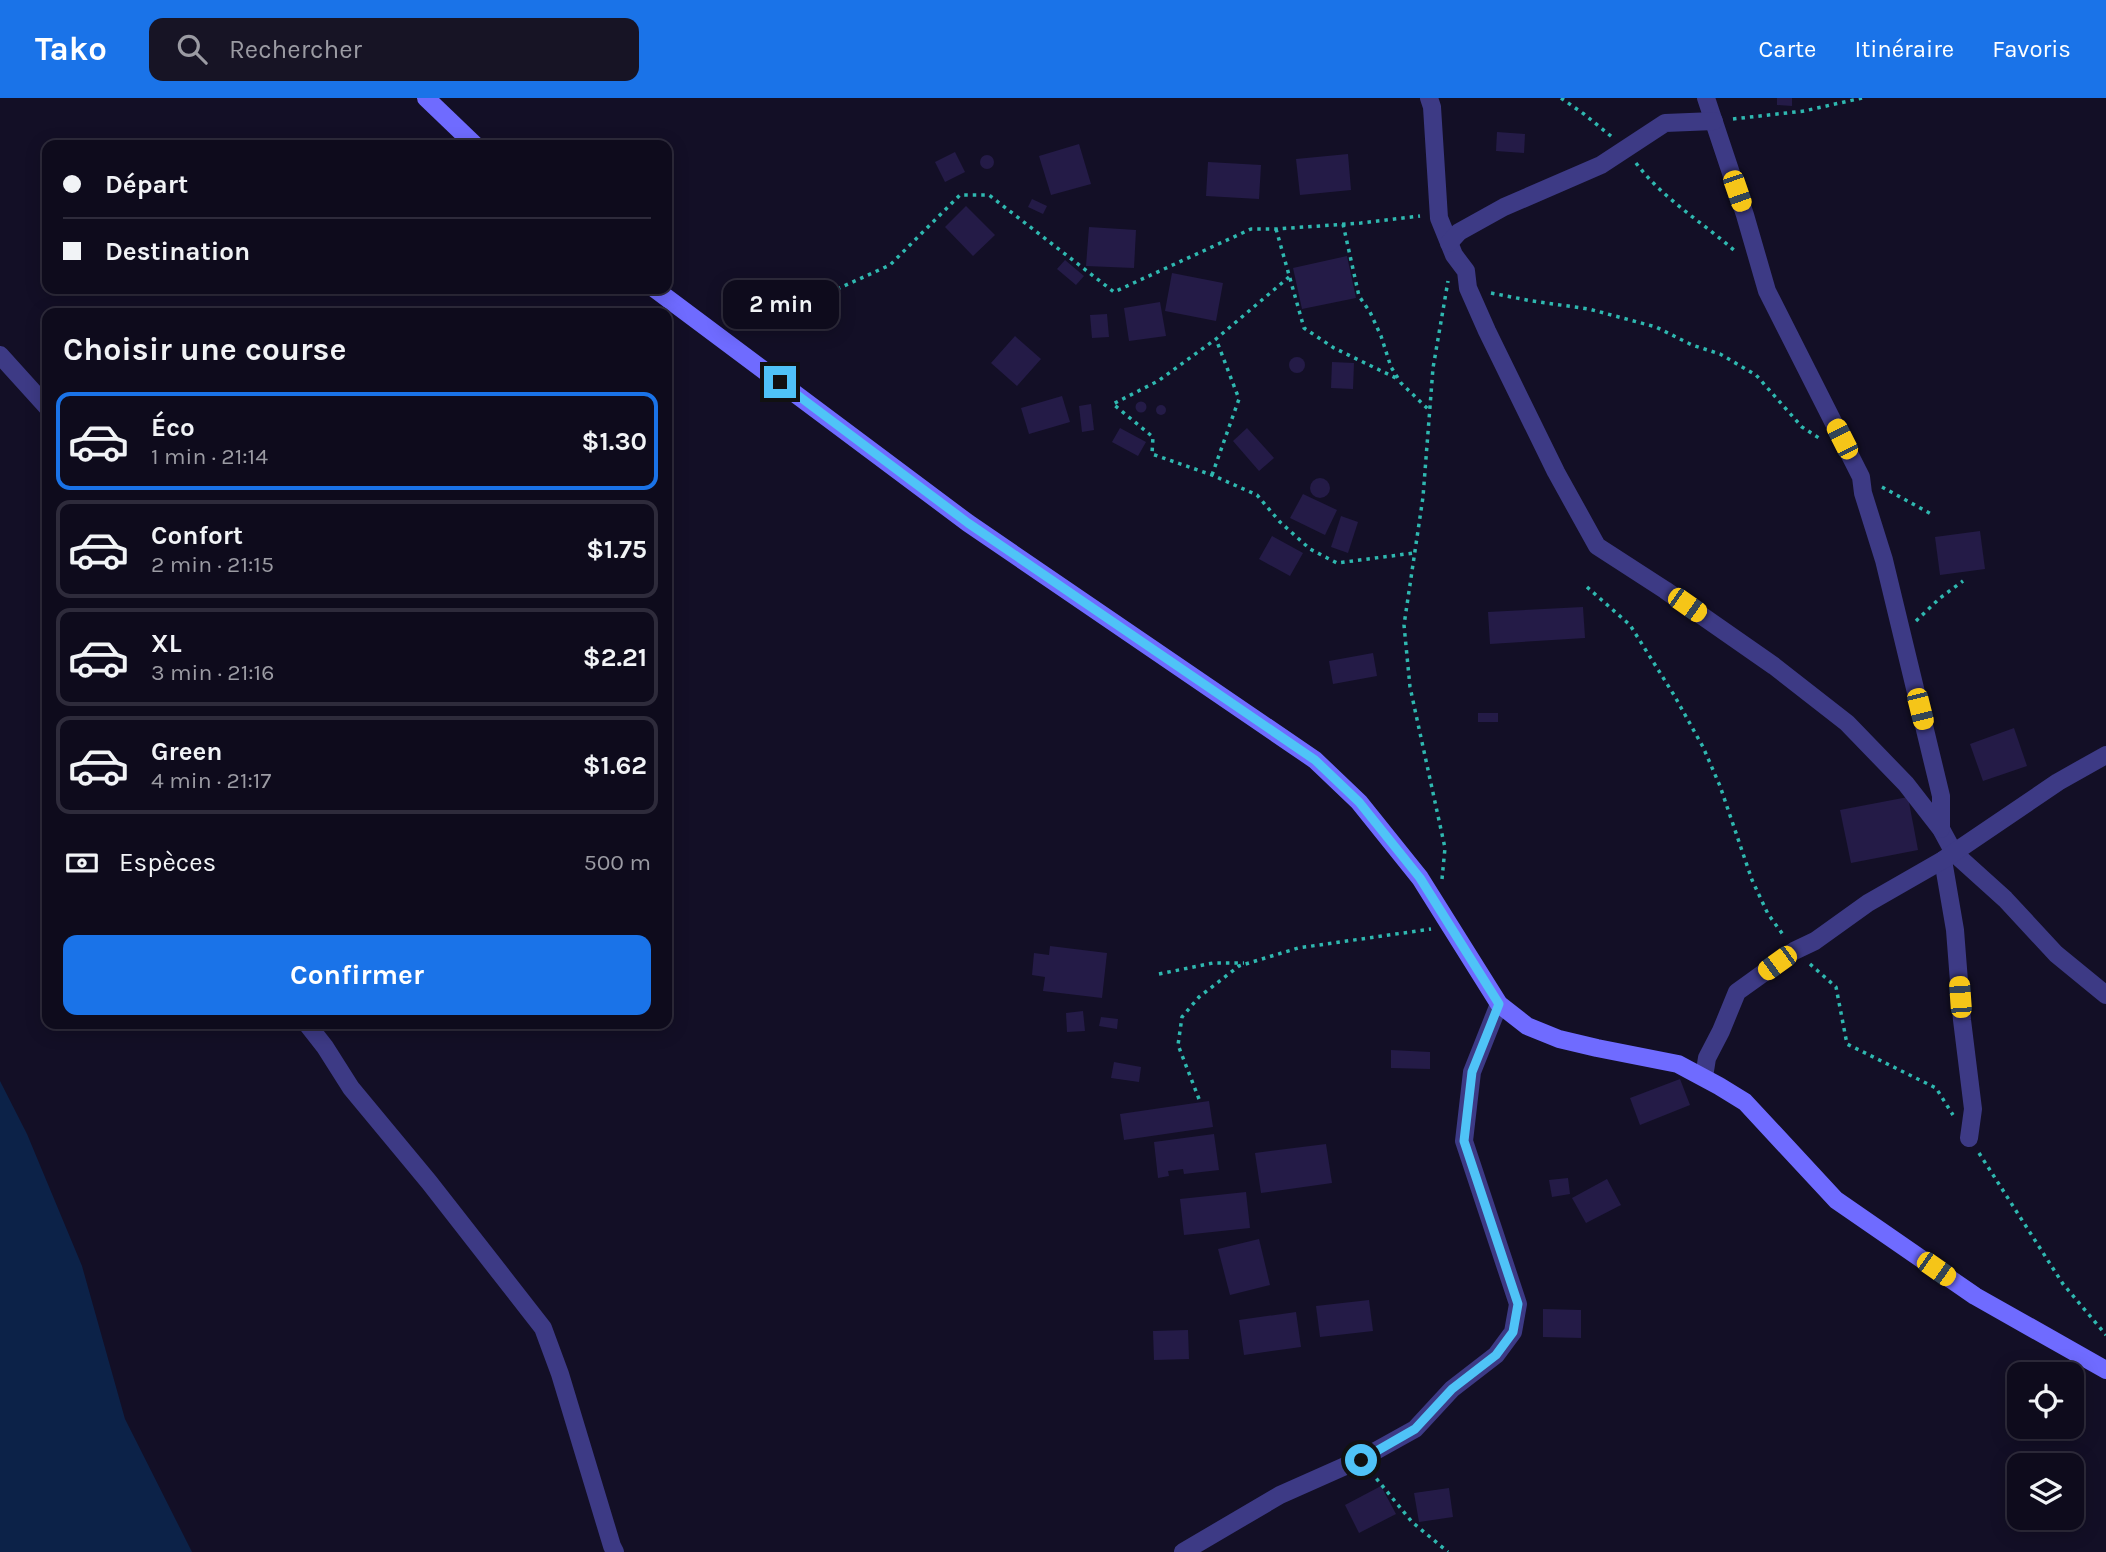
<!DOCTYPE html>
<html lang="fr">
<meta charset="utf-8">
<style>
:root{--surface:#0e0b1c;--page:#171425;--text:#f1f3f6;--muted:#9b9ba3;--line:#2e2b3b;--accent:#1a73e8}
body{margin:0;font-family:Karla,sans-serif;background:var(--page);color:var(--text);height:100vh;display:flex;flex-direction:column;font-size:26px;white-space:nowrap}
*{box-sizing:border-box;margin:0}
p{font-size:23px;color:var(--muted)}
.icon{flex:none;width:38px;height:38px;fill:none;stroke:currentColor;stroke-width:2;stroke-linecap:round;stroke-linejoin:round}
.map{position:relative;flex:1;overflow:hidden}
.panel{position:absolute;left:42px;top:210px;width:630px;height:721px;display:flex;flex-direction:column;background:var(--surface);border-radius:14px;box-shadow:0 4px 18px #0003,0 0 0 2px var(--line)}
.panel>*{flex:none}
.top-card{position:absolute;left:42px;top:42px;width:630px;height:154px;border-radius:14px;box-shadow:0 4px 18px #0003,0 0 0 2px var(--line);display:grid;align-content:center;height:154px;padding:0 21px;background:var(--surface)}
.tools{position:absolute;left:2007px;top:1264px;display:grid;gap:14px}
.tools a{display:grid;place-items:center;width:77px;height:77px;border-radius:14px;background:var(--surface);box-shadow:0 4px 18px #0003,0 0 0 2px var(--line);font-size:35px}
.end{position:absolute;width:32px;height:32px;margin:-16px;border:9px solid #4fc3f7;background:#111;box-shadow:0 0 0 4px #111}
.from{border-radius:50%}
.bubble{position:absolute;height:49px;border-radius:14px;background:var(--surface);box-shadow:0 4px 18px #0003,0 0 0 2px var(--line);font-size:23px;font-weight:700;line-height:49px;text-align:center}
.car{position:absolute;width:21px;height:42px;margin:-21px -10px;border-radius:9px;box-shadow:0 0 5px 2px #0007;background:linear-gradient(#f5c518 24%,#345 0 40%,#f5c518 0 76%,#345 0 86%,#f5c518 0)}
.top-card b{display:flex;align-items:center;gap:24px;height:66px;font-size:26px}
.top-card b+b{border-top:2px solid var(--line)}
.top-card i{width:18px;height:18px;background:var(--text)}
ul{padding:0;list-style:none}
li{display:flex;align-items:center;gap:21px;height:98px;margin:0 14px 10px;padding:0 7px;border:4px solid var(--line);border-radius:14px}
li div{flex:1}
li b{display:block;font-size:26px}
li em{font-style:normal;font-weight:700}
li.current{border-color:var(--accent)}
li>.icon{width:63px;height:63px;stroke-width:1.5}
h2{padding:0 21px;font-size:32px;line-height:84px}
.pay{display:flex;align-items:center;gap:18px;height:77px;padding:0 21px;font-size:26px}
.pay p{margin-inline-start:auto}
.button{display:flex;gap:14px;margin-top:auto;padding:14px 21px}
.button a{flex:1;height:80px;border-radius:14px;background:var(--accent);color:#fff;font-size:28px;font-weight:700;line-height:80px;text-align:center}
header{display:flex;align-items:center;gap:42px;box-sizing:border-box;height:98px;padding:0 35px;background:var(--accent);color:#fff}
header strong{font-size:33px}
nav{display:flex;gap:38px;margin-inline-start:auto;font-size:24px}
.search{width:490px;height:63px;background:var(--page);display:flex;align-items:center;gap:18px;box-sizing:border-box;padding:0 24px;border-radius:14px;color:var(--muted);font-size:26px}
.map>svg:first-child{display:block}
.water{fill:#0c2248}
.building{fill:#241b47}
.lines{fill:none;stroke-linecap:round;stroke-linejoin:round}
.path{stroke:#2fb8b0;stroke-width:3.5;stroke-dasharray:3.5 5;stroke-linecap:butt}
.street{stroke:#3d3a85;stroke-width:18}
.secondary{stroke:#6f6bff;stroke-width:18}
.route{stroke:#4fc3f7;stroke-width:9}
</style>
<header>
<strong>Tako</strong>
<div class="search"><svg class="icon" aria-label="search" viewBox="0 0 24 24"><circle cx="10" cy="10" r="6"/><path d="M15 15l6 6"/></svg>Rechercher</div>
<nav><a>Carte</a><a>Itinéraire</a><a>Favoris</a></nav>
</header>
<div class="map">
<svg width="2106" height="1454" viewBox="0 0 2106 1454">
<rect width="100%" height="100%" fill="#130f26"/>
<polygon class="water" points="0,983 27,1036 82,1168 125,1321 192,1454 0,1454"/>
<g class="building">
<polygon points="1777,0 1792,0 1792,8 1777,7"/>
<polygon points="1497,34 1525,36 1524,55 1496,53"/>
<polygon points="1079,46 1091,86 1051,97 1039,58"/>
<polygon points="955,54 965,74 945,84 935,64"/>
<polygon points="1348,56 1351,92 1300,97 1296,61"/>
<circle cx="987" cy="64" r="7"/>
<polygon points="1208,64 1261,67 1259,101 1206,98"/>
<polygon points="1032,101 1047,108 1043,116 1028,109"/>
<polygon points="966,108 995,137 973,158 945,129"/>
<polygon points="1089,129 1136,132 1134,170 1086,168"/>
<polygon points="1347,158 1356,200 1302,211 1293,170"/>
<polygon points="1065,162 1084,178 1076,187 1057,171"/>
<polygon points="1172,175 1223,185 1216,223 1165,213"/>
<polygon points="1160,204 1166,238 1129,243 1124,210"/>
<polygon points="1107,216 1109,239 1092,240 1090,217"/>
<polygon points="1015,238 1041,261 1017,288 991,265"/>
<circle cx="1297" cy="267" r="8"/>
<polygon points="1332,264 1354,265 1353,291 1331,290"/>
<polygon points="1062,298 1070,324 1029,336 1021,310"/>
<circle cx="1141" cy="309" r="5.5"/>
<polygon points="1091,306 1094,332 1082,334 1079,308"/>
<circle cx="1161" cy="312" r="5"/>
<polygon points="1120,330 1146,344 1138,358 1112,344"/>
<polygon points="1247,330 1274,360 1259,373 1233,343"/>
<circle cx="1320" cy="390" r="10"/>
<polygon points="1303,396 1337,412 1325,437 1290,420"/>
<polygon points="1341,418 1358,424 1348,455 1331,449"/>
<polygon points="1980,433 1985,471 1940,477 1935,439"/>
<polygon points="1272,438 1303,455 1290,478 1259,461"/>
<polygon points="1583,509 1585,540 1490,546 1488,514"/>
<polygon points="1373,555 1377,578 1333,586 1329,563"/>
<rect x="1478" y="615" width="20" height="9"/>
<polygon points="2014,630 2027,668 1983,683 1970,646"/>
<polygon points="1908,699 1918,752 1851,765 1840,712"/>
<polygon points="1050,848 1107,855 1102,900 1043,893 1045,879 1032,877 1034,855 1049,857"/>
<polygon points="1083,913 1085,933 1067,934 1066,915"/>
<polygon points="1101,919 1118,921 1117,931 1099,928"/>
<polygon points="1391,952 1430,954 1430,971 1391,970"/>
<polygon points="1114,964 1141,969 1139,984 1111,980"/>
<polygon points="1680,981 1690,1007 1640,1027 1630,1000"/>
<polygon points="1209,1003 1213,1029 1124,1042 1120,1016"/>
<polygon points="1214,1036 1219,1072 1184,1076 1183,1071 1168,1073 1169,1078 1158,1080 1154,1044"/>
<polygon points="1326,1046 1332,1085 1261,1095 1255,1055"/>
<polygon points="1568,1080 1570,1096 1552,1099 1549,1082"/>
<polygon points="1607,1081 1621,1107 1586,1125 1572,1100"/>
<polygon points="1246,1094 1250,1130 1184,1137 1180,1101"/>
<polygon points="1259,1141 1270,1187 1230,1197 1218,1151"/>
<polygon points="1369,1202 1373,1233 1320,1239 1316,1208"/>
<polygon points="1543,1211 1581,1212 1581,1240 1543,1239"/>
<polygon points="1296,1214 1301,1249 1244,1257 1239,1222"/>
<polygon points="1188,1232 1189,1261 1154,1262 1153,1233"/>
<polygon points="1381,1388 1396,1416 1359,1435 1345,1407"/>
<polygon points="1449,1390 1453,1419 1419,1424 1414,1395"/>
</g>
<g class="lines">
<g class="path">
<polyline points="1561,0 1584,16 1612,39"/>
<polyline points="1733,21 1804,13 1862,0"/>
<path d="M1636,65C1662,100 1702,124 1735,153"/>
<polyline points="1343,126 1359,198 1370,214 1381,238 1391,269 1401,285 1430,313"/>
<polyline points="1276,131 1304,230 1334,250 1396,280"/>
<polyline points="1289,179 1216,241 1158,283 1113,306 1153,339 1152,356 1212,377 1257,397 1280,424 1310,451 1337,465 1414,455"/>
<polyline points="1491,195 1532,203 1589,211 1656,229 1692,247 1720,256 1756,277 1802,329 1819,340"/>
<polyline points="723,219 789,213 890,167 960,97 989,97 1114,194 1251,131 1276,131 1361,125 1420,118"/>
<polyline points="1212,377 1239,301 1216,241"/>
<polyline points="1882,389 1933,417"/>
<polyline points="1587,489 1630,527 1674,597 1703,649 1720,688 1752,782 1768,816 1784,838"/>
<polyline points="1916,523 1940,500 1963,483"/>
<polyline points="1442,781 1445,750 1410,589 1404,527 1423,399 1433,270 1448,183"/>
<polyline points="1810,866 1836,889 1847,946 1936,990 1953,1017"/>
<polyline points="1159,876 1213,865 1244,865"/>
<polyline points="1199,1001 1178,947 1182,919 1199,899 1239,868 1298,850 1431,831"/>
<polyline points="1979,1055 2063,1186 2106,1237"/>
<polyline points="1371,1374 1412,1424 1448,1454"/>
</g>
<g class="street">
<polyline points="1429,0 1432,9 1439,120 1454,157 1466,173 1468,190 1487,233 1556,374 1597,448 1665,492 1774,568 1847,625 1906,686 1941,731 1954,755 2005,801 2056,856 2106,897"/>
<polyline points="1706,0 1745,117 1767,193 1861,379 1863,395 1884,462 1941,698 1941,731"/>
<polyline points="1449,145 1459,134 1504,109 1601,67 1665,25 1714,23"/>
<polyline points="0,257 47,309"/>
<polyline points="1943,762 1955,832 1962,922 1973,1011 1969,1040"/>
<polyline points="307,926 325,949 351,990 429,1084 543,1230 560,1276 612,1448 615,1454"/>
<polyline points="1704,979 1707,960 1721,933 1737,894 1794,853 1815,843 1868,805 1943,762 2058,684 2106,657"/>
<polyline points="1183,1454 1280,1397 1361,1361 1415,1331 1452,1291 1496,1257 1513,1234 1518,1206 1464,1043 1472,974 1499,906"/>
</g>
<g class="secondary">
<polyline points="426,0 475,47"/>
<polyline points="655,191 968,425 1315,662 1359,704 1420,780 1499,906 1527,928 1559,941 1597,950 1678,966 1719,988 1745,1004 1836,1102 1975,1198 2106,1272"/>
</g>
</g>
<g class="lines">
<polyline class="route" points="780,284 968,425 1315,662 1359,704 1420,780 1499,906 1472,974 1464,1043 1518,1206 1513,1234 1496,1257 1452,1291 1415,1331 1361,1362"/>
</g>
</svg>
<div class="tools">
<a><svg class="icon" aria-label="locate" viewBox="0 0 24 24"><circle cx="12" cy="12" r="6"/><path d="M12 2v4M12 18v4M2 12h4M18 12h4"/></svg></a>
<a><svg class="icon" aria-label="layers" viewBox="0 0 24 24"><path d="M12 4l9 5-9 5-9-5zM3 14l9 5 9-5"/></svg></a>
</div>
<i class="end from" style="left:1361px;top:1362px"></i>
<i class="end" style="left:780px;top:284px"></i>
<div class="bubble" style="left:723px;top:182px;width:116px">2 min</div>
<i class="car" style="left:1737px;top:93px;rotate:161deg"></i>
<i class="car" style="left:1842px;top:341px;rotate:333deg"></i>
<i class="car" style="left:1687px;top:507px;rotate:125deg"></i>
<i class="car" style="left:1920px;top:611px;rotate:166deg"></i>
<i class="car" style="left:1777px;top:865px;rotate:234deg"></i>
<i class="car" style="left:1960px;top:899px;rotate:356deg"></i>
<i class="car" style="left:1936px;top:1171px;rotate:125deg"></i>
<div class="top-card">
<b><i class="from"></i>Départ</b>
<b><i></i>Destination</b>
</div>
<section class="panel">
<h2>Choisir une course</h2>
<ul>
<li class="current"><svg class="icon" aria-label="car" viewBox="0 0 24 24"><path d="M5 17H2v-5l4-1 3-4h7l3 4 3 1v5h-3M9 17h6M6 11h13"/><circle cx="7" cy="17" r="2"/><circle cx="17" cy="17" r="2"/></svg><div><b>Éco</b><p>1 min · 21:14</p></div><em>$1.30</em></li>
<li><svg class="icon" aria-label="car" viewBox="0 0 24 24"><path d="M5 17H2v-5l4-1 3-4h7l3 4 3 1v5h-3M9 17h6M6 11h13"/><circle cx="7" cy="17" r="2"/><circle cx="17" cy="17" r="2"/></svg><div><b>Confort</b><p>2 min · 21:15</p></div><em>$1.75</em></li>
<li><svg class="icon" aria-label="car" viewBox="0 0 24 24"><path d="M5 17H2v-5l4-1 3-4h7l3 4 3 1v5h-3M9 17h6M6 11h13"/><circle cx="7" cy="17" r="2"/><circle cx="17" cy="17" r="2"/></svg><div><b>XL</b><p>3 min · 21:16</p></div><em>$2.21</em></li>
<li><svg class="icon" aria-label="car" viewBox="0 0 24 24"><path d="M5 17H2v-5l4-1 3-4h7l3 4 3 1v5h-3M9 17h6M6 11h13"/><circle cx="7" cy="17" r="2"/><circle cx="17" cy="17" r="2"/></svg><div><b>Green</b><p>4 min · 21:17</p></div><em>$1.62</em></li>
</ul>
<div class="pay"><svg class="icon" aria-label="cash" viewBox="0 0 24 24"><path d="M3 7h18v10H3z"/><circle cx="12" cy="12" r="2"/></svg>Espèces<p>500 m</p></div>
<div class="button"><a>Confirmer</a></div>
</section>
</div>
